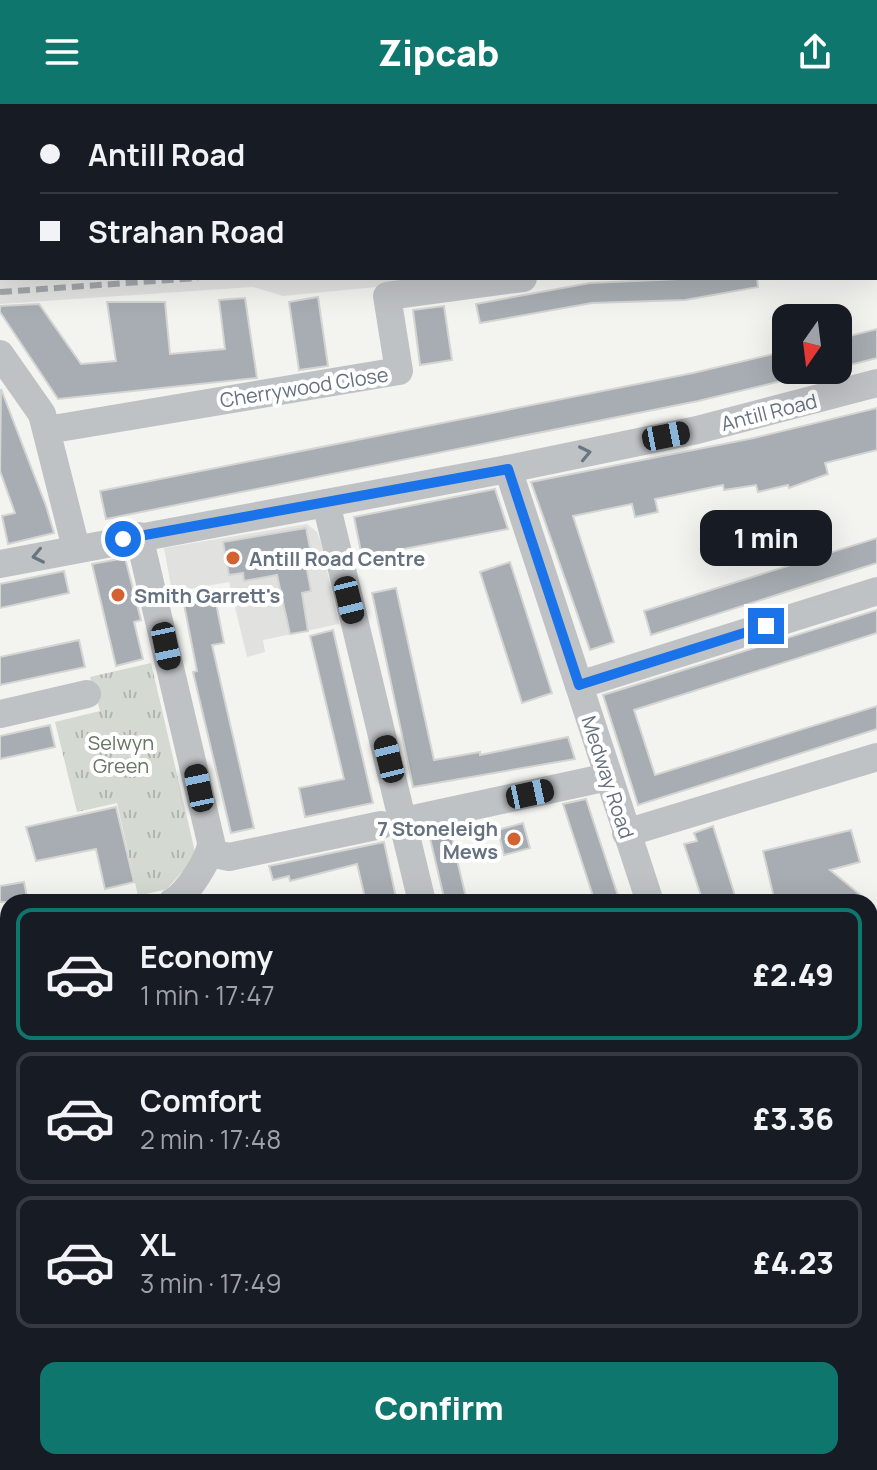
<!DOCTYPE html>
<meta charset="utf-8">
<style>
:root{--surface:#171b24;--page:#242831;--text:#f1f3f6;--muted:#9ea1a6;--line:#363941;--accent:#0f766e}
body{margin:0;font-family:Manrope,sans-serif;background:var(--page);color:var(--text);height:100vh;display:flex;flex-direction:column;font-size:30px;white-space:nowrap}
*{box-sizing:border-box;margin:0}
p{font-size:26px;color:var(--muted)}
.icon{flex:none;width:44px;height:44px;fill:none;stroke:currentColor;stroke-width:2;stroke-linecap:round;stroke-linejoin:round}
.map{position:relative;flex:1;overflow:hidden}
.drawer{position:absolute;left:0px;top:790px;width:878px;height:576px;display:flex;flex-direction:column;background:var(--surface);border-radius:24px 24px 0 0;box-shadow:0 8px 32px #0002}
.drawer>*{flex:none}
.top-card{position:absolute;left:0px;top:0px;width:878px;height:176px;box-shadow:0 8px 32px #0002;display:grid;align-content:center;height:176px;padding:0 40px;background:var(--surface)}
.needle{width:52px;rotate:194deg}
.fabs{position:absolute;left:772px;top:200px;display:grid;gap:16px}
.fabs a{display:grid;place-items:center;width:80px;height:80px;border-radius:16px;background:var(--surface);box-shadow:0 8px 32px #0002;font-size:40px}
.end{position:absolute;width:36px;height:36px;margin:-18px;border:10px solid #1a73e8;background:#fff;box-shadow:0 0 0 4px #fff}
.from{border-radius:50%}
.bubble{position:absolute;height:56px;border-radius:16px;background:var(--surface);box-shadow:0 8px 32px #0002;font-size:26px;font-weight:800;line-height:56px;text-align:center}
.car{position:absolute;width:24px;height:48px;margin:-24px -12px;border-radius:10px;box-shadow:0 0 6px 2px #0007;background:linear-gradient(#222 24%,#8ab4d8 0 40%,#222 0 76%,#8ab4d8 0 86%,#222 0)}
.top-card b{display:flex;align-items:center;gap:28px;height:76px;font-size:30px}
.top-card b+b{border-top:2px solid var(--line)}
.top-card i{width:20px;height:20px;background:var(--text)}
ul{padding:14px 0 0;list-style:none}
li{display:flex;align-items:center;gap:24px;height:132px;margin:0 16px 12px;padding:0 24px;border:4px solid var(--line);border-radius:16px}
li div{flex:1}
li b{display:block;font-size:30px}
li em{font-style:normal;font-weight:800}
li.selected{border-color:var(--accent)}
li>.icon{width:72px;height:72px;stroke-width:1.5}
.button{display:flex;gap:16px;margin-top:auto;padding:16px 40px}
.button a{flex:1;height:92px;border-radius:16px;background:var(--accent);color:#fff;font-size:32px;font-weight:800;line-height:92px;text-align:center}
header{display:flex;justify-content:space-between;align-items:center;height:104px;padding:0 40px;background:var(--accent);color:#fff;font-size:36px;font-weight:800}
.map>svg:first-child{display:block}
.built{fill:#e1e2e0}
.grass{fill:url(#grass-tufts)}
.building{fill:#a7adb2;stroke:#d4d5d3;stroke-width:2}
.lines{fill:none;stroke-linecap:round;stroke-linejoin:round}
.minor{stroke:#bfc2c5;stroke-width:28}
.major{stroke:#d1d5d9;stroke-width:36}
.rail{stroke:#a1a5aa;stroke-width:6;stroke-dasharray:12 6;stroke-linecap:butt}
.oneway{stroke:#6a7582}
.route{stroke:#1a73e8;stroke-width:10}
.poi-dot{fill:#d36230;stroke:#fff;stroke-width:3}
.labels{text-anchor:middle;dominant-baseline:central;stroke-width:8;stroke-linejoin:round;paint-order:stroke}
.street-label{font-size:20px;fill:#65717e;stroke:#fff}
.poi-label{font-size:20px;font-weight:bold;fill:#65717e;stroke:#fff;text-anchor:start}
.park-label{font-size:20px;fill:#657663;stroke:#fff}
</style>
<header><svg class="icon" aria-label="menu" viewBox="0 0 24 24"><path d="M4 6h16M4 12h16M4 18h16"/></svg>Zipcab<svg class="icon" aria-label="share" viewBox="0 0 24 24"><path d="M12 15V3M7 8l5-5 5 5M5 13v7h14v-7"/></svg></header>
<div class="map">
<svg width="877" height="1366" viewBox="0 0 877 1366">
<defs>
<pattern id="grass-tufts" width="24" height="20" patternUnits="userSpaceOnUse" patternTransform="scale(2)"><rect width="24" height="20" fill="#d4dad1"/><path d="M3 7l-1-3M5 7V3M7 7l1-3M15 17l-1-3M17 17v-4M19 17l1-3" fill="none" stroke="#b0b5af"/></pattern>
</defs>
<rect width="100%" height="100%" fill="#f3f3f0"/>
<g class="built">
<polygon points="0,132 2,174 470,174 283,192 253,183 0,200"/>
<polygon points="307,420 317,428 321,439 339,520 263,536 265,548 247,553 229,478 172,488 164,444"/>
<polygon points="877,879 877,1069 870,1070 870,880"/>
<polygon points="8,1173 8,1285 0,1286 0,1174"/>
<polygon points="0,1314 8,1314 8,1358 245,1358 246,1366 0,1366"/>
<polygon points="268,1358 468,1358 469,1366 373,1366 372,1363 268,1366"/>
<polygon points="495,1358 650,1358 651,1366 496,1366"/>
<rect x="739" y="1358" width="103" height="8"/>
</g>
<polygon class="grass" points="151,559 196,752 167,785 138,792 117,699 77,708 55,618 100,607 90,573"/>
<g class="building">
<polygon points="702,174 757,174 758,183 685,196 592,199 480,219 476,200 590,179"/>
<polygon points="318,193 328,262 299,266 289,198"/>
<polygon points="245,194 257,274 58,295 0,208 0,202 39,200 81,260 116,257 107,198 165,198 170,250 225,245 219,196"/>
<polygon points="444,202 452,256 420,261 413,206"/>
<polygon points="877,225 877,254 838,264 838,235"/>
<polygon points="786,247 786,276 698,297 106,415 100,387 693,269"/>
<polygon points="1,285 46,402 54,429 8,440 2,412 15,409 0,367"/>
<polygon points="877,304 877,346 825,359 828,370 789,384 788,381 758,388 756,381 724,386 723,381 655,395 658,408 635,413 632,400 573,412 614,538 590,546 531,378 754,334"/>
<polygon points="495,385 508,425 403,445 403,449 382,454 381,449 362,453 354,413"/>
<polygon points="306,424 311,449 304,450 311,487 302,489 308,527 290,530 277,471 244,477 243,469 229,471 223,438"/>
<polygon points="877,434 877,459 651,531 644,507"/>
<polygon points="125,454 141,516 134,518 143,555 116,562 92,460"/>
<polygon points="510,458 552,589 522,599 480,468"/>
<polygon points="64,467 69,489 0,504 0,480"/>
<polygon points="396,484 434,656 480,648 480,651 568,633 575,655 413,683 372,489"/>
<polygon points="214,489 224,539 212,541 254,724 231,729 193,568 197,567 183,495"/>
<polygon points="877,506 877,529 634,606 655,671 877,602 877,625 638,701 603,591"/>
<polygon points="333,526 373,699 305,713 299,684 344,675 310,532"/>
<polygon points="79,536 85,563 0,581 0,553"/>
<polygon points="50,621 55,643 0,655 0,632"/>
<polygon points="586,695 620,798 595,798 563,700"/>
<polygon points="116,703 134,778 105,785 96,745 36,757 26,723"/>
<polygon points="523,719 530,744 504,751 498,726"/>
<polygon points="713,722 737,798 703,798 684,740 697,737 694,729"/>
<polygon points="851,726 860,758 830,766 869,798 775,798 763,747"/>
<polygon points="451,730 467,798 445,798 430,734"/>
<polygon points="384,738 397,798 366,798 357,760 290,777 289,772 273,776 269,762"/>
<polygon points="24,778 28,798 0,798 0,782"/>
</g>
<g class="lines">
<g class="minor">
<polyline points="184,0 185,2"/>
<polyline points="215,2 232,0"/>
<polyline points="0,27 2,27"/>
<polyline points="876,104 877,104"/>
<polyline points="0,250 42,310 76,444"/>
<polyline points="47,326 399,267 387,192 523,174"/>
<polyline points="508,365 650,798"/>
<polyline points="326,399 422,798"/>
<path d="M139,432L211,738C211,754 186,792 172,798"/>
<polyline points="0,460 508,365 697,326 877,279"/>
<polyline points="579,581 877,487"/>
<polyline points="0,610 87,590"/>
<polyline points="404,717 608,673"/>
<polyline points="626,729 877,653"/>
<polyline points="211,749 229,753 381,721"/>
<polyline points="0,837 8,836"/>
<polyline points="870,1093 877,1093"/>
<polyline points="0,1169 8,1168"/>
<polyline points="259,1358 260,1366"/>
<polyline points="477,1358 478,1366"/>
<polyline points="670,1358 671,1366"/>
<polyline points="861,1358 861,1366"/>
</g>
<g class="major">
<polyline points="870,1266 877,1265"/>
<polyline points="0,1300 8,1299"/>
</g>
<g class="rail">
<polyline points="876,52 877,52"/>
<polyline points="876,65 877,64"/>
<polyline points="0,145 2,145"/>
<polyline points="0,188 198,174"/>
</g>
</g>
<defs><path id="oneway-chevron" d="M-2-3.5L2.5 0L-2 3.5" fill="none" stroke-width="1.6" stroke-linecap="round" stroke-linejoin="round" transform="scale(2)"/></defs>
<g class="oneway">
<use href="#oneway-chevron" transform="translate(585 349) rotate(-12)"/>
<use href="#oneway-chevron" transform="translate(38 452) rotate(168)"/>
</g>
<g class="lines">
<polyline class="route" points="123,435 508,365 579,581 766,522"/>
</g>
<g class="poi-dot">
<circle cx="233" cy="454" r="8"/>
<circle cx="118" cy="491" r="8"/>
<circle cx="514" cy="735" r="8"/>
</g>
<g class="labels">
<g class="street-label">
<text transform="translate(304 283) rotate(-9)">Cherrywood Close</text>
<text transform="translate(769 308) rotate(-14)">Antill Road</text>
<text transform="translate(608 673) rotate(72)">Medway Road</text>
</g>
<g class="poi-label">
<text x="249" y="454">Antill Road Centre</text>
<text x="134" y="491">Smith Garrett's</text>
<text x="498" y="724" text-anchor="end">7 Stoneleigh<tspan x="498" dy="23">Mews</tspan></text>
</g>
<g class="park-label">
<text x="121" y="638">Selwyn<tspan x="121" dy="23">Green</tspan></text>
</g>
</g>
</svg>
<div class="fabs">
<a><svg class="needle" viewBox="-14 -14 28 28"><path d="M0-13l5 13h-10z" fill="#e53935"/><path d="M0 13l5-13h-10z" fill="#9ea1a6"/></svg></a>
</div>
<i class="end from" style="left:123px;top:435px"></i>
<i class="end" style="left:766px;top:522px"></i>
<div class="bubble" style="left:700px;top:406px;width:132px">1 min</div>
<i class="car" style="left:666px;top:332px;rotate:79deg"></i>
<i class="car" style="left:349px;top:496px;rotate:166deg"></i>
<i class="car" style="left:166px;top:542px;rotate:168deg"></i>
<i class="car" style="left:389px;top:655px;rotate:346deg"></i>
<i class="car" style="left:199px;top:684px;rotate:348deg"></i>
<i class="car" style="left:530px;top:690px;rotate:78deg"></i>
<div class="top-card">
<b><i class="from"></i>Antill Road</b>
<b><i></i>Strahan Road</b>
</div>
<section class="drawer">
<ul>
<li class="selected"><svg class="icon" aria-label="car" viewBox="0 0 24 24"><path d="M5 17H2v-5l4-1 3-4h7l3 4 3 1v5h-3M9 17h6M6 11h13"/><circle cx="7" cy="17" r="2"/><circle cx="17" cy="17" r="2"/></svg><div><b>Economy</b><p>1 min · 17:47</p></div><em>£2.49</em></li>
<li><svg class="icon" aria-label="car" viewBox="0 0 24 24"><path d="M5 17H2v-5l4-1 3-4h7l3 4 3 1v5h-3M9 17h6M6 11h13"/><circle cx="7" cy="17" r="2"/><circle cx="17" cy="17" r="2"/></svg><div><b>Comfort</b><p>2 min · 17:48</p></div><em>£3.36</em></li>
<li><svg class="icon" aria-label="car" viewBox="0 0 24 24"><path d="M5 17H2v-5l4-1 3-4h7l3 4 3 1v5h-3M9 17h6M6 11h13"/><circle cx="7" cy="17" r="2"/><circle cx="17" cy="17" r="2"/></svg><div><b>XL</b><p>3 min · 17:49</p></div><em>£4.23</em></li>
</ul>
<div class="button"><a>Confirm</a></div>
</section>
</div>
